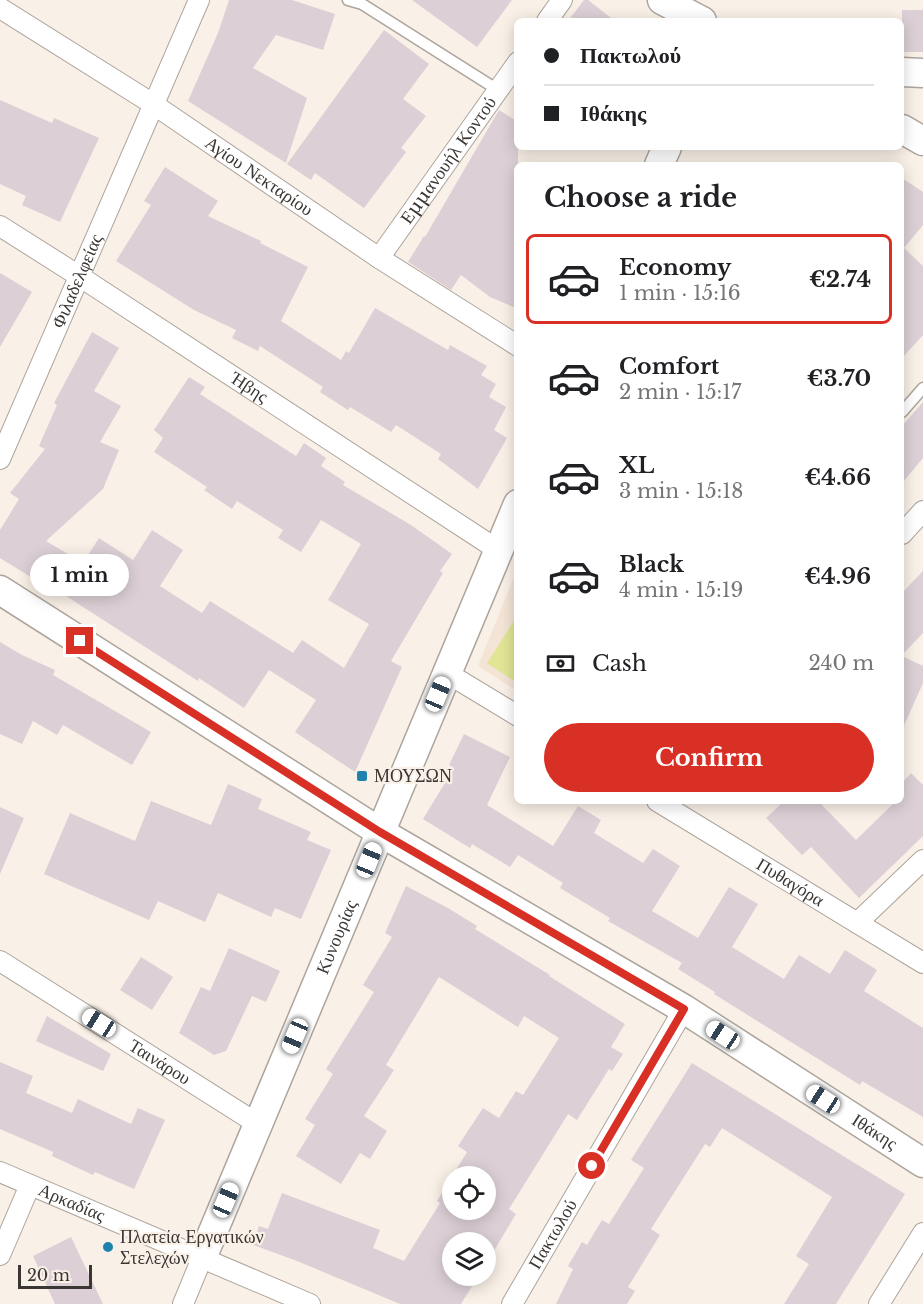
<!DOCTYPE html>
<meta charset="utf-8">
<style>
:root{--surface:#fff;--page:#f6f6f6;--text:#202124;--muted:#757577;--line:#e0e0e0;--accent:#d93025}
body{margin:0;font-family:"Libre Baskerville",serif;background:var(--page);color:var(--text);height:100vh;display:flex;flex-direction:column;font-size:22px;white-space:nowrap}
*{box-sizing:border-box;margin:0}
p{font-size:20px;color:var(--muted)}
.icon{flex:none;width:33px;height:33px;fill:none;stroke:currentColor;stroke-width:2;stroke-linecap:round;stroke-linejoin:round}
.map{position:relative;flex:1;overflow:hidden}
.details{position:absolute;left:514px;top:162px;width:390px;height:642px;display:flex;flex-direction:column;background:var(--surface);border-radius:9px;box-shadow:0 3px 15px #0003}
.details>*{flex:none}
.hud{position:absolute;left:514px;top:18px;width:390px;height:132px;border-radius:9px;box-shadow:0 3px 15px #0003;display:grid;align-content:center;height:132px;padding:0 30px;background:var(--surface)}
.buttons{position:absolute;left:442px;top:1166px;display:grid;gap:12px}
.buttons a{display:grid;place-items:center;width:54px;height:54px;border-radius:50%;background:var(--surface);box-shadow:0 3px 15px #0003;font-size:30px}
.scale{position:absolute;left:18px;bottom:15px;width:74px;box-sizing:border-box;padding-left:6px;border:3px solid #3a3633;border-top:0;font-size:16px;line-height:21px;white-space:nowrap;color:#3a3633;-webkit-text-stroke:4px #f9f0e7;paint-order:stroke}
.end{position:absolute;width:27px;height:27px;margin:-14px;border:8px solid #d93025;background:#fff;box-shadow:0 0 0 3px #fff}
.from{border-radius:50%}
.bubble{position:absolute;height:42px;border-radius:21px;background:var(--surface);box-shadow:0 3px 15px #0003;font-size:20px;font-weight:700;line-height:42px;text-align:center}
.car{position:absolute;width:18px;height:36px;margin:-18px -9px;border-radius:8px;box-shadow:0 0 4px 2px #0007;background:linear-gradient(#fff 24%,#345 0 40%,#fff 0 76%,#345 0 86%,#fff 0)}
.hud b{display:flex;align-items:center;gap:21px;height:57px;font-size:22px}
.hud b+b{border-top:2px solid var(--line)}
.hud i{width:15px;height:15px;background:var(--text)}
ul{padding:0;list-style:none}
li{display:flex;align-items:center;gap:18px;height:90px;margin:0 12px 9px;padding:0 18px;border:3px solid transparent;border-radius:9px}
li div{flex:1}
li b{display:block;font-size:22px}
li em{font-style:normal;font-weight:700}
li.on{border-color:var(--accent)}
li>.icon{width:54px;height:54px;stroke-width:1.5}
h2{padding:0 30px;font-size:27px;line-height:72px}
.pay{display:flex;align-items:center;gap:15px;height:66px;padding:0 30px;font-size:22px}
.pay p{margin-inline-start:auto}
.primary-button{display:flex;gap:12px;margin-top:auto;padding:12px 30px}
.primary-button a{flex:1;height:69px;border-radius:36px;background:var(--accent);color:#fff;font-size:24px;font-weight:700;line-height:69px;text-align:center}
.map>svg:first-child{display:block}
.built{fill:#f4e4d6}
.green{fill:#e1e596}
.building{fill:#dcd0d6;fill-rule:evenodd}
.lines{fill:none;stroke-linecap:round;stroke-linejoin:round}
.lane-casing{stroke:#ada49c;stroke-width:13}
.street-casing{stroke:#ada49c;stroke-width:22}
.secondary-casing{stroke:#ada49c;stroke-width:31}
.lane{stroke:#fff;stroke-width:10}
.street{stroke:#fff;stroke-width:20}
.secondary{stroke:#fff;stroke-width:28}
.route{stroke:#d93025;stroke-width:8}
.poi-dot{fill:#1f82ad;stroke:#f9f0e7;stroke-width:2}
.labels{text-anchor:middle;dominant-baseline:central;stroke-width:4.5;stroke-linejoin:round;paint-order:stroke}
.street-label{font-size:18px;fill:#3a3633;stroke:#f9f0e7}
.poi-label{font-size:18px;fill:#3a3633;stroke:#f9f0e7;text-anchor:start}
</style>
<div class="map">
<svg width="923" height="1304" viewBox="0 0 923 1304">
<rect width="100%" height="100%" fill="#f9f0e7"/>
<polygon class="built" points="517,570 517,691 478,666"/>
<polygon class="green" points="517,616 517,683 487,663"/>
<g class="building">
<polygon points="229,0 292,0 335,14 323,50 276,35 253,68 307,98 286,163 188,101 218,33"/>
<polygon points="412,0 512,0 477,47"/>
<polygon points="584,0 588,0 615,21 568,21"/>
<rect x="902" y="10" width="21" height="42"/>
<polygon points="384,30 429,64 403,99 426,116 401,148 406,152 364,208 315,173 311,180 287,164"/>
<polygon points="0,100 52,123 54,118 99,138 60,222 22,205 26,196 0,184"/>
<polygon points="499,110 518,122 518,309 490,297 461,275 451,290 408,262 424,236 425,237"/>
<polygon points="165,167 218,201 208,216 261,241 260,243 308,267 281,321 341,360 346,351 349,353 375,308 448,350 450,345 487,366 481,375 496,384 489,397 506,407 494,430 507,438 478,489 438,459 441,454 396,425 391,432 350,407 348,410 320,392 323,387 260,346 258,351 232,338 236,330 194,310 116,261 151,205 144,201"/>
<polygon points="902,178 923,192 923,225 904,248 923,266 923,335 902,358"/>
<polygon points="0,273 32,292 0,347"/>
<polygon points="92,332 119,348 94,391 121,406 100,442 119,450 103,489 46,541 83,563 99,538 133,560 152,530 183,550 160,586 202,613 210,601 293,653 302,640 344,668 369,624 328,600 361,544 321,520 301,552 278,538 283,530 237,501 232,509 204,490 207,487 154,452 163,438 154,430 189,377 205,387 200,394 296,456 304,443 326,458 321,466 345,482 343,485 411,525 452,554 440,571 443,573 391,661 402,667 355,772 295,732 316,700 269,670 244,708 199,678 198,681 35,576 34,579 0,558 0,530 19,499 10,493 45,449 39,446 57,405 54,403"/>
<polygon points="923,402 923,458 902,483 902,426"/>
<polygon points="923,571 923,633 902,655 902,593"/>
<polygon points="0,642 22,655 55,670 53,675 151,732 132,765 63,725 57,735 33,721 22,744 0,734"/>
<polygon points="902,656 923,666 923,683 902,730"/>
<polygon points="464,734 510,757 487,805 553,846 578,806 601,820 594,833 643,863 653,849 680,866 652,911 698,938 729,887 758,904 732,947 784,979 799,955 830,974 845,950 877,970 864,991 923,1028 923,1117 862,1081 860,1085 714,994 715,992 678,969 682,963 608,921 610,918 560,888 563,883 518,855 510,867 472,844 470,848 423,819 454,768 449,765"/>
<polygon points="911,773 923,785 923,836 859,898 811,847 802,855 766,818 784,801 818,801 856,840 896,801 902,801 902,783"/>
<polygon points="228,784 262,799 258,809 311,832 307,840 331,850 301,919 275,908 271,917 218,893 205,922 158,901 149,920 44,874 70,813 135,841 151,801 211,825"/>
<polygon points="0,807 24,818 0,874"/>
<path d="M406,886L448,908L477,926L475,929L550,975L549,976L625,1024L611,1047L623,1054L612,1071L609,1069L577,1120L568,1114L509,1209L516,1214L486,1264V1242H453V1275H479L461,1304H400L297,1261L253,1245L259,1226L268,1229L282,1193L380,1230L373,1248L404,1261L440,1203L437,1201L467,1152L458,1146L483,1108L499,1118L516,1091L523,1095L559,1038L524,1016L518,1027L439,977L386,1065L394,1070L364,1116L387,1131L370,1159L360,1153L341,1184L296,1156L315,1125L305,1119L333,1074L326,1069L374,992L363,985L392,937L385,933ZM453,1176H486V1209H453Z"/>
<polygon points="229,948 280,971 266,1002 252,996 226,1051 214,1055 179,1033 201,987 210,991"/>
<polygon points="141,957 173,977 152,1010 120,990"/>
<polygon points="47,1016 111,1054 103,1071 36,1041"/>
<polygon points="0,1062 33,1076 26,1093 72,1113 78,1099 131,1124 138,1108 165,1120 134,1189 95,1172 93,1175 52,1156 53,1152 0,1129"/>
<polygon points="692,1063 905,1194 836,1304 784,1304 809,1264 796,1256 832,1197 722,1128 710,1147 705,1144 651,1229 660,1235 628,1287 635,1291 627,1304 556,1304 573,1269 568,1266 582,1242 587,1245 602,1220 609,1224 644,1168 631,1160"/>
<polygon points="71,1237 103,1304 55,1304 33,1256"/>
</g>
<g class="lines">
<g class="lane-casing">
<g id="lane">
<polyline points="348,0 362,4 498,90"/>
<polyline points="902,412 923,388"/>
</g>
</g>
<g class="street-casing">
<g id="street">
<path id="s1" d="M0,8L153,104L379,258L518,346"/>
<polyline points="547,21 562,0"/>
<path id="s2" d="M0,226L79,276L498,550"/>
<path id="s3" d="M379,258L518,62"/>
<path id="s4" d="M0,459L199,0"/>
<polyline points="902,534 923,511"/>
<polyline points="447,673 518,716"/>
<path id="s5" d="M657,801L923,963"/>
<polyline points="857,923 923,860"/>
<path id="s6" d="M0,961L258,1124"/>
<path id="s7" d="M0,1172L310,1304"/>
<polyline points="0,1255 30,1185"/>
<polyline points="183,1304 202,1258"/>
<path id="s8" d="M512,1304L684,1009"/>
<polyline points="879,1304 923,1233"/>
</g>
</g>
<g class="secondary-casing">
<g id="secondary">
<polyline points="662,0 702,21"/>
<polyline points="902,72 923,73"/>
<polyline points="902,129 923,141"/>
<polyline points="659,165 667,147"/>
<path id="s9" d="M0,590L380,832L684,1009L923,1163"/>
<path id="s10" d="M202,1258L518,504"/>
</g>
</g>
<use href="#lane" class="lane"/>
<use href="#street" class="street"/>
<use href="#secondary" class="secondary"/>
</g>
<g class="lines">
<polyline class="route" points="80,641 380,832 684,1009 592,1166"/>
</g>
<g class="poi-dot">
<rect x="356" y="770" width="12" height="12" rx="3"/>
<circle cx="108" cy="1247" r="6"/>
</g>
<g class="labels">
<g class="street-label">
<text stroke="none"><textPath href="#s3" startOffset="120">Εμμανουήλ Κοντού</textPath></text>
<text stroke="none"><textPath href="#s1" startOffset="309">Αγίου Νεκταρίου</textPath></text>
<text stroke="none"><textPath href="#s4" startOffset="194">Φιλαδελφείας</textPath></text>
<text stroke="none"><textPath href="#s2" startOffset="297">Ήβης</textPath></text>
<text stroke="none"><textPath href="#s5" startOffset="156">Πυθαγόρα</textPath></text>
<text stroke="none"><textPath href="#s10" startOffset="348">Κυνουρίας</textPath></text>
<text stroke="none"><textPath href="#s6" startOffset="189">Ταινάρου</textPath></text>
<text stroke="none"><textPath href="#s9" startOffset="1029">Ιθάκης</textPath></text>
<text stroke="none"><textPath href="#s7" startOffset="78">Αρκαδίας</textPath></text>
<text stroke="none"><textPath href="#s8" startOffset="81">Πακτωλού</textPath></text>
</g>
<g class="poi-label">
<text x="374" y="776">ΜΟΥΣΩΝ</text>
<text x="120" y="1237">Πλατεία Εργατικών<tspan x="120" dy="21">Στελεχών</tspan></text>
</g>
</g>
</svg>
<div class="buttons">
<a><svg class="icon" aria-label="locate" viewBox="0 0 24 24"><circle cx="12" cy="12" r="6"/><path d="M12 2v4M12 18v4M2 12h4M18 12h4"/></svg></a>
<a><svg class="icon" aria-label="layers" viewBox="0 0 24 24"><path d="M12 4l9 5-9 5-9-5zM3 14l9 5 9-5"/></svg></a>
</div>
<div class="scale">20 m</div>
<i class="end from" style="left:592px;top:1166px"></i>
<i class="end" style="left:80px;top:641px"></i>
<div class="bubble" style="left:30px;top:554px;width:99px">1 min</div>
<i class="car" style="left:438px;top:694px;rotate:23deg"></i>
<i class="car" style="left:369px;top:860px;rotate:22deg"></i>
<i class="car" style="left:99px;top:1023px;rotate:302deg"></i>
<i class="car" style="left:723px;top:1035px;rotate:303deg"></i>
<i class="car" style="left:295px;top:1036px;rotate:203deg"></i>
<i class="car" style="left:823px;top:1099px;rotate:303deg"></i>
<i class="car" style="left:226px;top:1200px;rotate:23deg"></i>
<div class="hud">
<b><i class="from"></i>Πακτωλού</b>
<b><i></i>Ιθάκης</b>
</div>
<section class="details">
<h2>Choose a ride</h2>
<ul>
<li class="on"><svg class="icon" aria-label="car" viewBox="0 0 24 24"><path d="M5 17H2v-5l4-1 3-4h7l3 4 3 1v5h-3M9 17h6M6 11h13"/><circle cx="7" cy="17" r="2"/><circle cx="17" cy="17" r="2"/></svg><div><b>Economy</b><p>1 min · 15:16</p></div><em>€2.74</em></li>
<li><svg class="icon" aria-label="car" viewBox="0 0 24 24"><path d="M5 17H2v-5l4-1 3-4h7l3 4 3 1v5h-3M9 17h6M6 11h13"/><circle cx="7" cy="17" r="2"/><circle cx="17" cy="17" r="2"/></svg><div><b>Comfort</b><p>2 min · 15:17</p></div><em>€3.70</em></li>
<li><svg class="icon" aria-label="car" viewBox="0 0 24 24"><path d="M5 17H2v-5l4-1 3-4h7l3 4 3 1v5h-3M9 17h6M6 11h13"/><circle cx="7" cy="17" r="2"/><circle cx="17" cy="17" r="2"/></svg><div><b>XL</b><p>3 min · 15:18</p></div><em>€4.66</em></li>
<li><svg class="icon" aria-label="car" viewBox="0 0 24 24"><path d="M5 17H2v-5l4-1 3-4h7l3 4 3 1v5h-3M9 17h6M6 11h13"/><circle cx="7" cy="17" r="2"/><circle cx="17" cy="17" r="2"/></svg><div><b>Black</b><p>4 min · 15:19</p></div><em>€4.96</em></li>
</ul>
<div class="pay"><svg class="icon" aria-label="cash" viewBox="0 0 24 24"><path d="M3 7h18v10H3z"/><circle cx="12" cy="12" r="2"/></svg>Cash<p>240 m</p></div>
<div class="primary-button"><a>Confirm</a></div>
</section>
</div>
